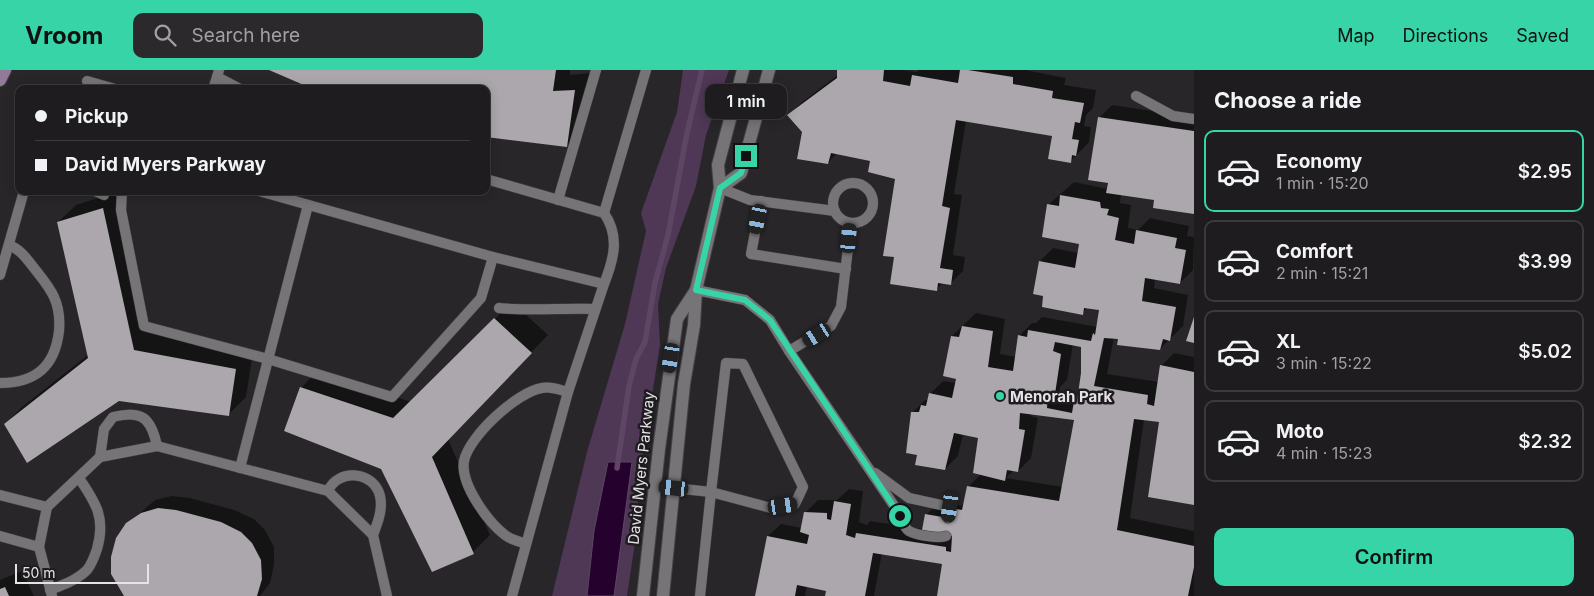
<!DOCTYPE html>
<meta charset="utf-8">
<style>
:root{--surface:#1e1c1f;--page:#2b292c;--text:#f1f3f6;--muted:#a1a1a4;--line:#3c3a3d;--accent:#36d4a7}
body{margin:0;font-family:Inter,sans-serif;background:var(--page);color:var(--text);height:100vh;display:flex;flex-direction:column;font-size:19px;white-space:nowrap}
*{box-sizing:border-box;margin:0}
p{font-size:16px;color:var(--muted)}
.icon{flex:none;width:28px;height:28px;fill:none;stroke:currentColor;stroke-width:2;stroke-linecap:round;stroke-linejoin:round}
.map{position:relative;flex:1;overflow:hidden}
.side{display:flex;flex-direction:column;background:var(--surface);width:400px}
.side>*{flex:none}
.top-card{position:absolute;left:15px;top:15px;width:475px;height:110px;border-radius:10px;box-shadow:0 2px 12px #0003,0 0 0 1px var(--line);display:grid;align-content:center;height:110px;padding:0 20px;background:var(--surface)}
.scale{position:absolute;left:15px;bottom:12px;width:134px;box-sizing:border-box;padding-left:5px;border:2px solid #e5e3e5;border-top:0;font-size:14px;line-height:18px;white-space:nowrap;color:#e5e3e5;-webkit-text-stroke:4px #1f1c20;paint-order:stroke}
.end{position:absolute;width:22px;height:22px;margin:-11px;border:6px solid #36d4a7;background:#111;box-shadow:0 0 0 2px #111}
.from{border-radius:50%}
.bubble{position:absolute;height:35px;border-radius:10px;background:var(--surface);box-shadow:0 2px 12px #0003,0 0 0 1px var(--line);font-size:16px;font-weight:600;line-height:35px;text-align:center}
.car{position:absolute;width:15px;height:30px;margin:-15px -8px;border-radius:6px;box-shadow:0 0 4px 1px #0007;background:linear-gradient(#222 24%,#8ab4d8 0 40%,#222 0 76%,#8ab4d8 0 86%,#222 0)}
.top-card b{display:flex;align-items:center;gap:18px;height:48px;font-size:19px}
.top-card b+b{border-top:1px solid var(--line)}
.top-card i{width:12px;height:12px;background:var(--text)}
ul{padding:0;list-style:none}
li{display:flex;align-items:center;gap:15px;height:82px;margin:0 10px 8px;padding:0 10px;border:2px solid var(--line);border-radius:10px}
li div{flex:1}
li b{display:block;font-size:19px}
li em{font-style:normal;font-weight:600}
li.active{border-color:var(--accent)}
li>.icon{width:45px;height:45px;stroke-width:1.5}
h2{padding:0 20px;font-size:22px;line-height:60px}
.primary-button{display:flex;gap:10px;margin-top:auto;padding:10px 20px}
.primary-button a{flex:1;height:58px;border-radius:10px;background:var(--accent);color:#111;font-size:20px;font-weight:600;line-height:58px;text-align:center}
header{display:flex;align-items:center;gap:30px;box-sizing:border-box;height:70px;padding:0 25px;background:var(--accent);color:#111}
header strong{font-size:24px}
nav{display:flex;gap:28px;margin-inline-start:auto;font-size:18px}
.search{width:350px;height:45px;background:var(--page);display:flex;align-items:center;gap:12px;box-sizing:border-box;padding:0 18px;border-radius:10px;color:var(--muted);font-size:19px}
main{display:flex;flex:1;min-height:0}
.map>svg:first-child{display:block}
.green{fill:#4f3756}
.water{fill:#25012e;stroke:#5f4565}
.shadow{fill:#0007;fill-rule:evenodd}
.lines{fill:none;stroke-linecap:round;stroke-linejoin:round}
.stream{stroke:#5f4565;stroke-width:5.5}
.building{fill:#aba7ac;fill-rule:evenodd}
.lane-casing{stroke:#444245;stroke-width:11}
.street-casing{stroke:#444245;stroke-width:14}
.secondary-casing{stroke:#444245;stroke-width:14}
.lane{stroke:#777478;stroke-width:10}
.street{stroke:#777478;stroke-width:12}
.secondary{stroke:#94799b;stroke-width:12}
.route{stroke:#36d4a7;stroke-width:6}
.poi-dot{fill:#36d4a7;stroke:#1f1c20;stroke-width:2}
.labels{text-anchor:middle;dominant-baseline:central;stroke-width:5;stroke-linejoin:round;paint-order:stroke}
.poi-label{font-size:15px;font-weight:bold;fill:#e5e3e5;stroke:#1f1c20;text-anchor:start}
.street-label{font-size:15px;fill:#e5e3e5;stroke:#1f1c20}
</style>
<header>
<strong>Vroom</strong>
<div class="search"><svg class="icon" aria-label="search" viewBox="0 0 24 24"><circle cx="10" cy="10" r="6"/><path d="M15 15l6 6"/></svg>Search here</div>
<nav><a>Map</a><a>Directions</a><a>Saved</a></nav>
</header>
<main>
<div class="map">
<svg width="1194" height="526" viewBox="0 0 1194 526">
<rect width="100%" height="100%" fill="#282629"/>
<polygon class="green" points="683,0 729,0 706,65 696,116 666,198 658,234 660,275 642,388 634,479 627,526 552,526 587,382 625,254 646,161 641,143 677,42"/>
<polygon class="water" points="608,392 632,392 614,526 587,526 594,461"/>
<g class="shadow">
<polygon points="272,0 570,0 570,5 591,3 583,59 566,76 486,19"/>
<polygon points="839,0 903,0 917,2 919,0 1025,0 1066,8 1064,15 1096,20 1093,38 1086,45 1084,56 1091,57 1089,72 1071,91 1053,65 966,51 954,124 962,125 953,185 965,187 963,201 950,214 943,213 936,220 895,186 897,108 871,90 837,83 828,93 789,45 801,33 838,5"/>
<path d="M1112,35L1194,47V143L1156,129L1121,124L1120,133L1131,135L1128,158L1138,160L1150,148L1189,156L1187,166L1194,167L1193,200L1180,213L1155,209L1154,218L1188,225L1183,256L1160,279L1114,267L1107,304L1159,312L1161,296L1174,283L1194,287V433L1160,351L1144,349L1130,448L1194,461V526H938L944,492L882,483L874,526H826L827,520L807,515L805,526H756L768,466L781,454L802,458L805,443L818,430H837L849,419L863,421L859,452L867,455L870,451L923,459L926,445L939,432L961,436L965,431L968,417L981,404L980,367L963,364L958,386L945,399L919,384L912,343L925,330H928L930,324L943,311L956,313L952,266L976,243L1005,249L1000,284L1016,287L1019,266L1032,253H1036L1042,247L1098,257L1101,239L1088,237L1082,243L1044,225L1040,191L1053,178L1079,183L1080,173L1048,135L1074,112L1108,119L1099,48ZM1073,274L1082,275L1083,303L1077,329L1059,326L1060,317L1067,310ZM1032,343L1076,349L1063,417L1006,408L1014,400L1018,401L1031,388L1038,348L1031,346Z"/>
<polygon points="120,121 151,263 253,282 246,327 228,345 119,329 5,354 22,337 88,285 58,152 76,135"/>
<polygon points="512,232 548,265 448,369 490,465 473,482 382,398 301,318 318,300 411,332"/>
<polygon points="172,426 190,428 234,440 254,449 265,460 274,477 274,495 270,513 260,526 126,526 121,520 112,504 127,454 155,430"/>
<polygon points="22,501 34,526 0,526 0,510"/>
</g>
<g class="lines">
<polyline class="stream" points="617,398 629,316 636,289 645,272 655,213 668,165 687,63 702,0"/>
</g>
<g class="building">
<polygon points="269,0 556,0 553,21 575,20 567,77 486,67 486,19 313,19"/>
<polygon points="837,0 884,0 883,11 910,16 912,5 958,13 960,0 968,0 1013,7 1013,14 1053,21 1052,28 1084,33 1080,53 1075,52 1072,69 1079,70 1076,86 1072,85 1071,93 1048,89 1052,66 956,50 942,136 950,138 940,198 953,200 951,215 938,213 937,221 890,214 894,187 883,186 895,109 868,102 870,91 831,83 828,94 797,89 802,62 787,45 837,8"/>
<polygon points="1098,47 1194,61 1194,144 1153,138 1154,130 1106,123 1108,113 1088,110"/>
<path d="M1060,125L1100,132L1101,138L1109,139L1107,145L1119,148L1115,170L1134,174L1136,160L1177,168L1175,178L1186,180L1180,214L1145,208L1142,231L1176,237L1170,271L1163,269L1160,280L1117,275L1118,269L1104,268L1094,316L1148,325L1147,334L1154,336L1160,295L1194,302V435L1148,427L1159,352L1134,349L1117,460L1194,476V497L1188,526H937L942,494L873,483L865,526H825L826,521L797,515L795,526H755L767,466L807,474L809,465L800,462L804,442L827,443V449L831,450L834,431L851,434L846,465L855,468L856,463L946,477V481L951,482L952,466L922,460L925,444L954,449L956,439L962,440L967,416L1059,431L1074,350L1020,343L1019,359L1025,360L1018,402L1007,400L1005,411L973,403L978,368L954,363L945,400L915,395L917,385L906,383L911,342H919L921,335L926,336L929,323L952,328L956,309L943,306L951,266L959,267L962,256L993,261L988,297L1013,301L1018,265L1027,267L1028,260L1091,271L1093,263L1095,265L1099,240L1084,238L1083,245L1042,237L1043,226L1033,224L1039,191L1075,198L1079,174L1042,167L1047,134L1059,136ZM1055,272L1081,277V303L1077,331H1074L1072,343L1047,338L1048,323L1055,324L1061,284L1053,281Z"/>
<polygon points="103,138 134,280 236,299 229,346 119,331 27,393 4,354 88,288 57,152"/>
<polygon points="1194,247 1194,273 1186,271"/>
<polygon points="494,248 532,283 432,387 474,484 432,502 381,399 284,361 300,317 393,348"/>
<polygon points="158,438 176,440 221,452 241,462 252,473 261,490 262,509 257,526 124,526 111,504 111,487 116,468 126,453 141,443"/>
<polygon points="5,517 9,526 0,526 0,519"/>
</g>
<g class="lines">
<g class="lane-casing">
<g id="lane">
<polyline points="219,0 217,7 240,19"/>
<polyline points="87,11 115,19"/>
<polyline points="213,19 217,7"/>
<polyline points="1136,26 1173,46 1194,49"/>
<polyline points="486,109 604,143 646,0"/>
<circle cx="853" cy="133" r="20"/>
<polyline points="720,118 750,130 835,141"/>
<polyline points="95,121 104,125"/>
<polyline points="122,121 121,140 144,256 268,289 392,327 481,228 493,187 259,121"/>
<polyline points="558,130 596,0"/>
<polyline points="761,131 751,184 846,199"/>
<path d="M851,153L841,237L831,256L789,281L901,446C903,451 904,458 909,461C916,465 939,469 946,466"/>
<polyline points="493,187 604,214 568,322 512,526"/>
<polyline points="0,205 24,121"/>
<path d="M604,214C614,189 620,166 604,143"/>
<polyline points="696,220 745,230 770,250 789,281"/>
<path d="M499,238C531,241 563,238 595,239"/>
<polygon points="726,293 743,294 803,417 795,434 771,438 711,422"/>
<path d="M0,313C36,313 55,296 59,261C60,249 59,238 54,227C49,216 41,207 34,198C27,189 20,179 9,175"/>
<path d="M100,387L104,359L113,347C141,340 151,347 157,376"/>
<polyline points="240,398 308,135"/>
<polyline points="875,403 909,428 950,437 948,448"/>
<polyline points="655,416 711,422 700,526"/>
<path d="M328,421C338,398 374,401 380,426C383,439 378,452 373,465"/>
<polyline points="0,425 47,437"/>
<polyline points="0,466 39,477"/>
<path d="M526,474C519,471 511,470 505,465C488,452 460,414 464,391C469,366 517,322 542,318C551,316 560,320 568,322"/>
<path d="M50,520C63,515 77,510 87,500C91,495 95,485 97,479C106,448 96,433 79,408"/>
<polyline points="52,526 39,477 47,437 100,387 157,376 328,421 373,465 387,526"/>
</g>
</g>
<g class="street-casing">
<g id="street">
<polyline points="720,118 741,103 769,0"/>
<polyline points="643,526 659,379 677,249 696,220"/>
<polyline points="663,526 684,314 694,255 696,220 720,118 718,95 743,0"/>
</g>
</g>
<g class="secondary-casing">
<polyline id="secondary" points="0,10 5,0"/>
</g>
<use href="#lane" class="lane"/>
<use href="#street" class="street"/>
<use href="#secondary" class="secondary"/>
</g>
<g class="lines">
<polyline class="route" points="746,86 741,103 720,118 696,220 745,230 770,250 900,446"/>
</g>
<circle class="poi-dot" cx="1000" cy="326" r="5"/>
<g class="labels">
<g class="poi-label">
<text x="1010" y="326">Menorah Park</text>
</g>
<g class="street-label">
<text transform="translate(641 398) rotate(-84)">David Myers Parkway</text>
</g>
</g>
</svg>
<div class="scale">50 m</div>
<i class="end from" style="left:900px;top:446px"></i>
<i class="end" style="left:746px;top:86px"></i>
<div class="bubble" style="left:705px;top:14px;width:82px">1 min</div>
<i class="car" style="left:758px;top:149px;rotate:191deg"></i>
<i class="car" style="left:849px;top:168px;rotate:5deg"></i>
<i class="car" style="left:817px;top:265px;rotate:239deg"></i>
<i class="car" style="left:671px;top:288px;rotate:189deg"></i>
<i class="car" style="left:674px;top:418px;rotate:276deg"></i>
<i class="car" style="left:783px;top:436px;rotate:81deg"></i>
<i class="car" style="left:950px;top:437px;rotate:188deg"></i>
<div class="top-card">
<b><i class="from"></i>Pickup</b>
<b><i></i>David Myers Parkway</b>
</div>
</div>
<section class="side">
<h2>Choose a ride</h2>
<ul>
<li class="active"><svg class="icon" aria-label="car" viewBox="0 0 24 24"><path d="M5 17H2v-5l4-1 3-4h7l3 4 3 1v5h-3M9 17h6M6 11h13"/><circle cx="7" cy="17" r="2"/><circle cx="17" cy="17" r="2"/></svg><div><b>Economy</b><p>1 min · 15:20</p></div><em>$2.95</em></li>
<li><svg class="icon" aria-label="car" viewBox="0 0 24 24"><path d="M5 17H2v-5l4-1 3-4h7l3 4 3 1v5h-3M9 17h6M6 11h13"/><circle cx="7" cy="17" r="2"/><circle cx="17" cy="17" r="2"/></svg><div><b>Comfort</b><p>2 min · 15:21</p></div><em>$3.99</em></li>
<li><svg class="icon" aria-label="car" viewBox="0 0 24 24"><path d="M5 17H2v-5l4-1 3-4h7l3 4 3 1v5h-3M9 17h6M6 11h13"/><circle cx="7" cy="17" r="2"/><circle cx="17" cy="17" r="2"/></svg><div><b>XL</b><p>3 min · 15:22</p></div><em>$5.02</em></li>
<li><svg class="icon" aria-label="car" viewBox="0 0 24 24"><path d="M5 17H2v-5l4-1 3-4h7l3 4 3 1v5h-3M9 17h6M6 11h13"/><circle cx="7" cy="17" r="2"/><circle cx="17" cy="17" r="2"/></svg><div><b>Moto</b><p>4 min · 15:23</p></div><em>$2.32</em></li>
</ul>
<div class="primary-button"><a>Confirm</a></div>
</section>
</main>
